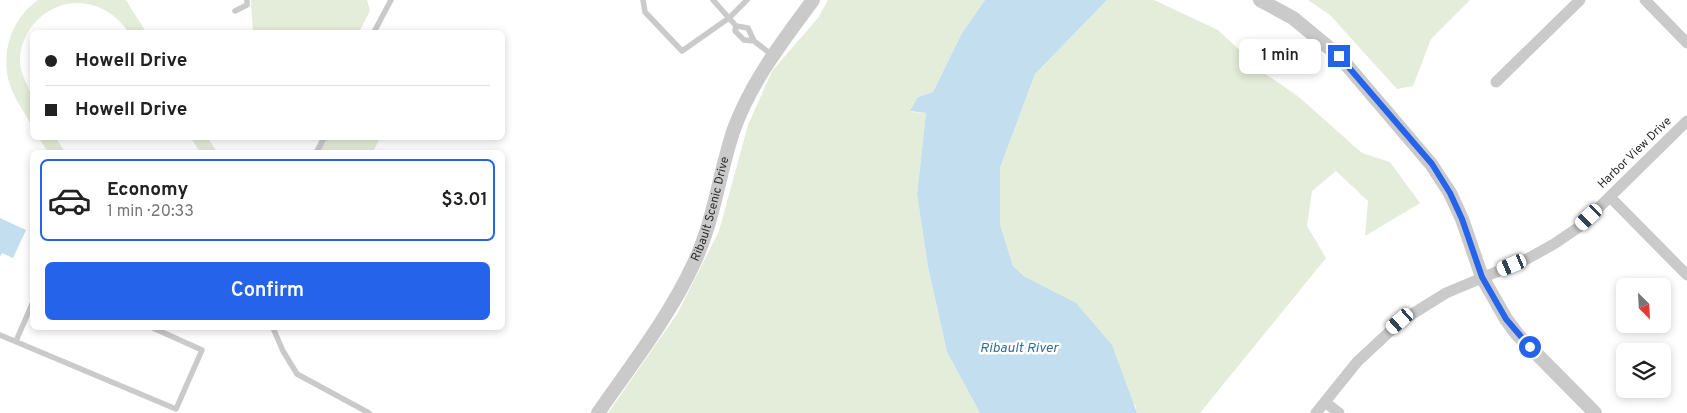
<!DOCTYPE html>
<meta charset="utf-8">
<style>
:root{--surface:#fff;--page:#f2f2f2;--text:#222;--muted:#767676;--line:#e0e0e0;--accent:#2563eb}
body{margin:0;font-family:Overpass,sans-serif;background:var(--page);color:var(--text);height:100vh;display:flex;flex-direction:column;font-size:19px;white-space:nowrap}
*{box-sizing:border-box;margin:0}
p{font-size:16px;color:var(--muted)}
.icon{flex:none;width:28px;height:28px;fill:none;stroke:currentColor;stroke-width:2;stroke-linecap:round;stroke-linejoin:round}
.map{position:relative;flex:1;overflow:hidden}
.side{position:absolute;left:30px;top:150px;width:475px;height:180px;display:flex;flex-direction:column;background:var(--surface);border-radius:8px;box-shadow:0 2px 8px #0003}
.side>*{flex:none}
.banner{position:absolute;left:30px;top:30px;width:475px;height:110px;border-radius:8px;box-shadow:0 2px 8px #0003;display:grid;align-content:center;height:110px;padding:0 15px;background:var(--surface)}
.needle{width:32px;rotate:156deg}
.buttons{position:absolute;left:1616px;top:278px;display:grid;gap:10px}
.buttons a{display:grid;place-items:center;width:55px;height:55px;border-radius:8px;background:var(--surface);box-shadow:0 2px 8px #0003;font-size:25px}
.end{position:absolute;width:22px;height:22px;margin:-11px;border:6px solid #2563eb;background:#fff;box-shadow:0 0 0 2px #fff}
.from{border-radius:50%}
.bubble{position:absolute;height:35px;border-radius:8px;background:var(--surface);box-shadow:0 2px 8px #0003;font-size:16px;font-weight:600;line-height:35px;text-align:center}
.car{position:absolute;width:15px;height:30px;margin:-15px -8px;border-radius:6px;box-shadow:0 0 4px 1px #0007;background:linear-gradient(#fff 24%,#345 0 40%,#fff 0 76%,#345 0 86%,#fff 0)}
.banner b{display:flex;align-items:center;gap:18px;height:48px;font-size:19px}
.banner b+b{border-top:1px solid var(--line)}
.banner i{width:12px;height:12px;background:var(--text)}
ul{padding:9px 0 0;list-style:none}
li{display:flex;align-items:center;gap:15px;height:82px;margin:0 10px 8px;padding:0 5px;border:2px solid var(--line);border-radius:8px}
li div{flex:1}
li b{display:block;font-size:19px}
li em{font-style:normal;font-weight:600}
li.active{border-color:var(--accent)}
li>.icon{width:45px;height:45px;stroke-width:1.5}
.cta{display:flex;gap:10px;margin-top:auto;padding:10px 15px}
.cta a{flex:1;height:58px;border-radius:8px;background:var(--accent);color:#fff;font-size:20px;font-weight:600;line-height:58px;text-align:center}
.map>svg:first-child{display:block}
.green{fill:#e4edd9}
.water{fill:#c3deef}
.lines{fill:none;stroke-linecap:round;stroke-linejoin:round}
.service{stroke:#cacaca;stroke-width:5.5}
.minor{stroke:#cacaca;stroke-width:11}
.tertiary{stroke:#cacaca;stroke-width:14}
.route{stroke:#2563eb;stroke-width:6}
.labels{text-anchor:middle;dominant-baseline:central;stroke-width:5;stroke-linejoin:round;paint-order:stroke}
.street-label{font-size:12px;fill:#2d2d2d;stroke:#fff}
.water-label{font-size:14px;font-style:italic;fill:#347197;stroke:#fff}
</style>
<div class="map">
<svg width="1687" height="413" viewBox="0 0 1687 413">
<rect width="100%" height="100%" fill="#fff"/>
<g class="green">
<path d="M38,0H126L146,32H128C117,15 99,3 77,3C46,3 19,31 20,63C21,77 30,87 32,99C34,107 33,117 32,126C25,113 15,100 10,85C0,53 11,19 38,0Z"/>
<polygon points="251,0 367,0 370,11 359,32 253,32"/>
<polygon points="828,0 985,0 962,33 933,92 918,97 911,112 926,113 917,194 928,267 947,352 980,413 608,413 677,314 719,231 748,125 772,71 818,18"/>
<polygon points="1107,0 1154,0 1218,30 1264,73 1299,97 1362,153 1390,162 1420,203 1365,236 1368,201 1336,171 1312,191 1307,226 1326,258 1200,413 1137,413 1135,405 1025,277 1013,266 1000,224 1000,168 1035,74"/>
<polygon points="1308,0 1470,0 1431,39 1413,86 1397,89 1330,15"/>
<polygon points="39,138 56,138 65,152 48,152"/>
<polygon points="191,138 208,138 217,152 200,152"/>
<polygon points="320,138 380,138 373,152 313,152"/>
</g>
<g class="water">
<polygon points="985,0 1107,0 1035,74 1000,168 1000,224 1013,266 1025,277 1076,303 1112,345 1137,413 980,413 947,352 928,267 917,194 926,113 910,111 918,97 933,92 962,33"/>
<polygon points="0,218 26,230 13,258 2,253 0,257"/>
</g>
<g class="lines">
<g class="service">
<polyline points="643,0 645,12 682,51 729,18 747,0"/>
<polyline points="713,0 736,26"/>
<polyline points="235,11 247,5 247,0"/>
<polyline points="374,32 391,0"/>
<polyline points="754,41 744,40 735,31 736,26 748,28 754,41 772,55"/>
<polyline points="317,152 324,138"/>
<polyline points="273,328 283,351 297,374 369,413"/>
<polyline points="0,335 176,409 202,350 153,328"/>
<polyline points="16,341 32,304"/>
</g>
<g class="minor">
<polyline points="1645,0 1687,43"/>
<polyline points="1496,82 1580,0"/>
<polyline points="1610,197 1687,275"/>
<polyline points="1325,402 1339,413"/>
<polyline points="1316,413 1357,362 1401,321 1446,293 1527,259 1554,244 1579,227 1687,121"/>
</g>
<g class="tertiary">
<polyline points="1260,0 1293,18 1339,56 1431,164 1450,193 1462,219 1482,277 1506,319 1517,334 1595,413"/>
<path id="s1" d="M598,413C632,364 669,317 694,263C714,221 719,173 734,129C752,80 783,41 813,0"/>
</g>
</g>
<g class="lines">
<polyline class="route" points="1339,56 1432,164 1450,193 1462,219 1482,277 1506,319 1530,347"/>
</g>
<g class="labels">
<g class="street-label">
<text transform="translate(1635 153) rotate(-44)">Harbor View Drive</text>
<text stroke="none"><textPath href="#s1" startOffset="235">Ribault Scenic Drive</textPath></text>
</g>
<g class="water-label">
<text x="1019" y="348">Ribault River</text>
</g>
</g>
</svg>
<div class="buttons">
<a><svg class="needle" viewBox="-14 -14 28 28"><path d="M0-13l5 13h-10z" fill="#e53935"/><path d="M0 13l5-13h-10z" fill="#767676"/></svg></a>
<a><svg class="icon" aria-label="layers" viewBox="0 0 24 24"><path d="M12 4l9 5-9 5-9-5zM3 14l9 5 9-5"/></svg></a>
</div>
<i class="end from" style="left:1530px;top:347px"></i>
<i class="end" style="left:1339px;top:56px"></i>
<div class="bubble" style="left:1239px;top:39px;width:82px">1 min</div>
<i class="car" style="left:1589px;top:217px;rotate:226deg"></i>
<i class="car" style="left:1512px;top:265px;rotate:247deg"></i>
<i class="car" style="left:1400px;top:321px;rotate:229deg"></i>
<div class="banner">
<b><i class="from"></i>Howell Drive</b>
<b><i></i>Howell Drive</b>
</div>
<section class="side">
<ul>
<li class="active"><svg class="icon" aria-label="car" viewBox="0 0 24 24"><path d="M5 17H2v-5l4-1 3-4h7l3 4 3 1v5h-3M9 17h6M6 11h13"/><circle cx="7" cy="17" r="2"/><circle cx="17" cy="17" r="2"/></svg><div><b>Economy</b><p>1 min · 20:33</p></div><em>$3.01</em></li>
</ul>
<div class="cta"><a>Confirm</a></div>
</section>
</div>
